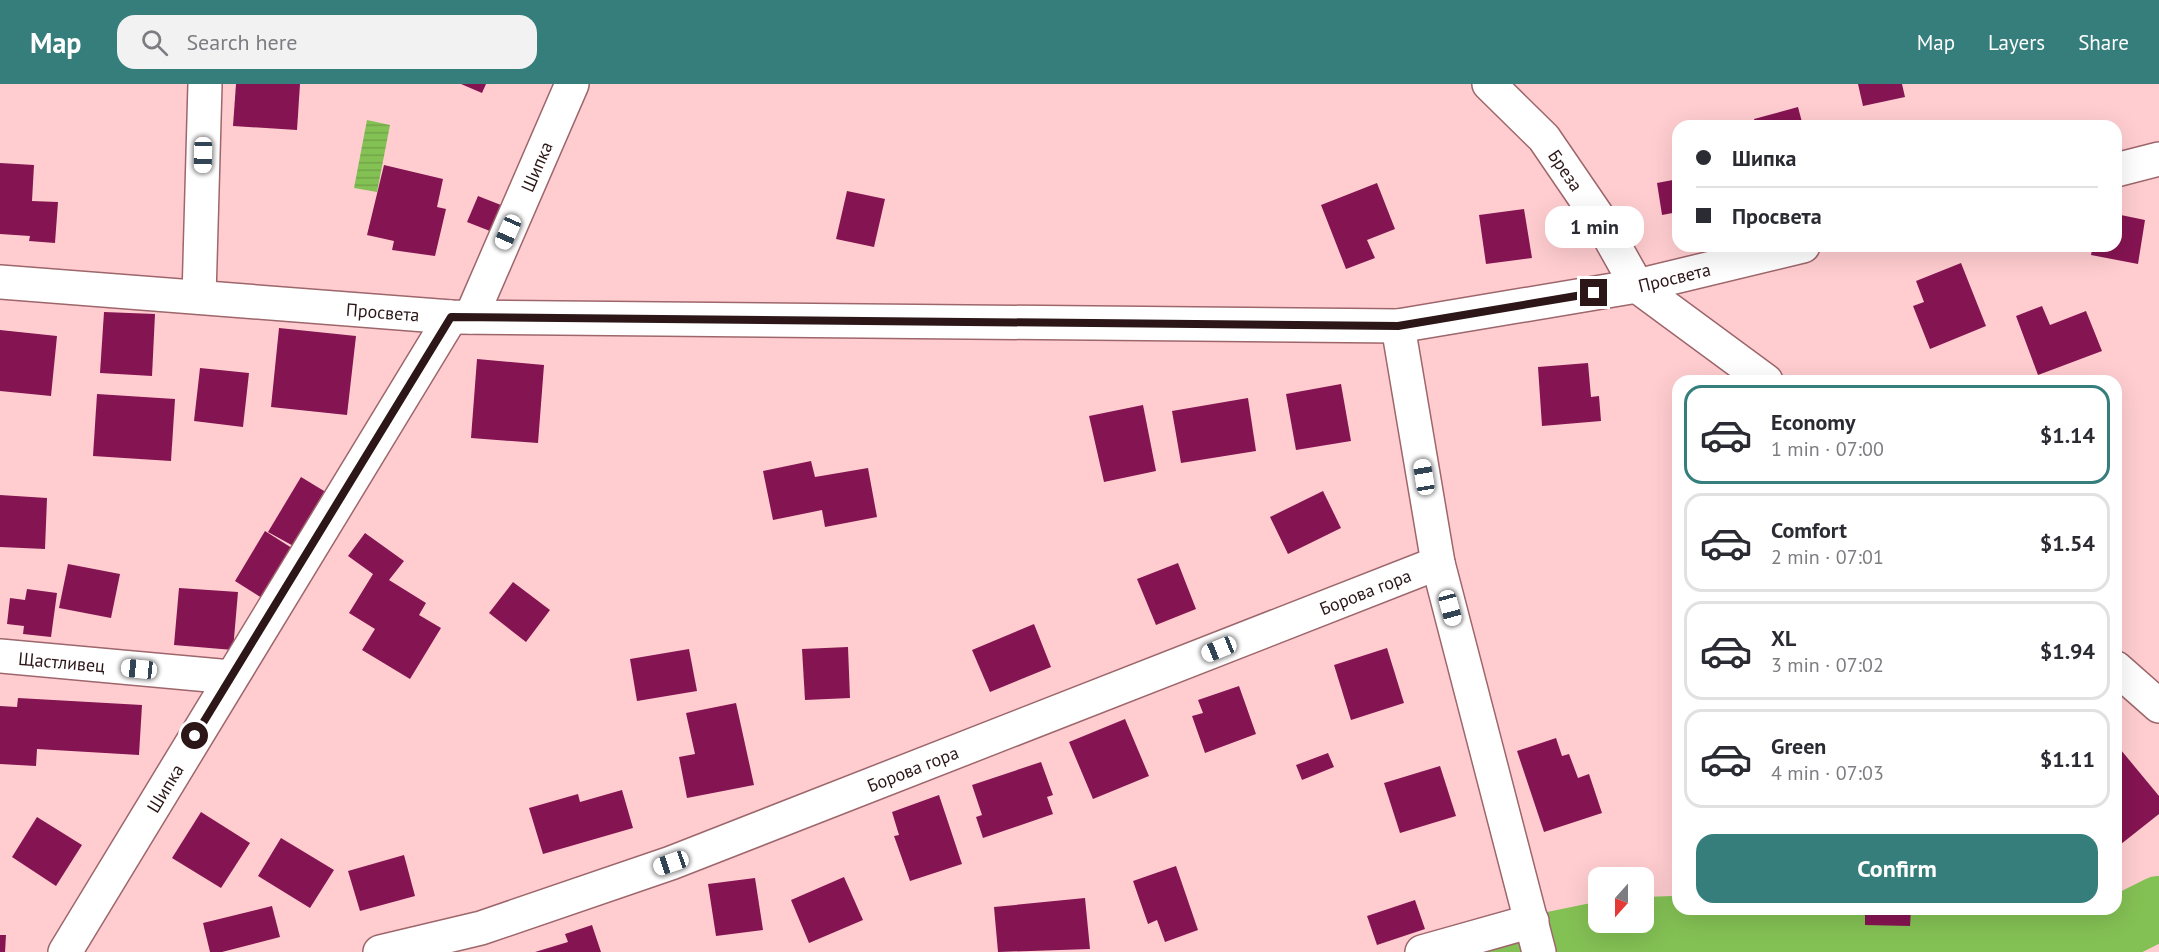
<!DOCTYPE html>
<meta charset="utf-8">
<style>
:root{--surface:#fff;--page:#f2f2f3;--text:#2b2b33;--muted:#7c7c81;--line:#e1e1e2;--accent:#357e7c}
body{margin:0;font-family:"PT Sans",sans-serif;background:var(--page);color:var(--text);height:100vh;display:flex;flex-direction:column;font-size:22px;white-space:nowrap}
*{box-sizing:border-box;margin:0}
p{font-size:20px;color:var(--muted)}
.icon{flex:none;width:33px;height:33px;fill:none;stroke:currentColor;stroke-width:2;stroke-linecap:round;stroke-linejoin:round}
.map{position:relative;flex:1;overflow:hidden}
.sheet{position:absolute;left:1672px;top:291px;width:450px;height:540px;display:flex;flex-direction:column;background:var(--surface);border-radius:18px;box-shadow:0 6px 24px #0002}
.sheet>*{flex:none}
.top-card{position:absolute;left:1672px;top:36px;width:450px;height:132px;border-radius:18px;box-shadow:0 6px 24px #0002;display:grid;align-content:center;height:132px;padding:0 24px;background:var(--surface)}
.needle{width:39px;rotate:201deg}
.tools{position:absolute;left:1588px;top:783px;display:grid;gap:12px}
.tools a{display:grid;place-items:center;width:66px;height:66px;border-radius:12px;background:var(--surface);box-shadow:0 6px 24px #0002;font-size:30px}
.end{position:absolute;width:27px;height:27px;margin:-14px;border:8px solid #2c1618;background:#fff;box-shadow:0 0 0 3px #fff}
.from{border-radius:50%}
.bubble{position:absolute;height:42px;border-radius:18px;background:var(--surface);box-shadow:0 6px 24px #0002;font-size:20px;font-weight:700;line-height:42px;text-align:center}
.car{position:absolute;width:18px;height:36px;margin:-18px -9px;border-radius:8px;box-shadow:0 0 4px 2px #0007;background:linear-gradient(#fff 24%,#345 0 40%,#fff 0 76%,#345 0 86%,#fff 0)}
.top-card b{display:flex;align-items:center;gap:21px;height:57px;font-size:22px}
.top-card b+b{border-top:2px solid var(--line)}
.top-card i{width:15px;height:15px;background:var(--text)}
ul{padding:10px 0 0;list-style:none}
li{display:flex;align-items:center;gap:18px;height:99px;margin:0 12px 9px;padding:0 12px;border:3px solid var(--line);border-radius:18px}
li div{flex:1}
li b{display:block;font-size:22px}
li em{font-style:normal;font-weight:700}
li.on{border-color:var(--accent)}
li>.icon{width:54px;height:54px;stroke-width:1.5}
.action{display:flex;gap:12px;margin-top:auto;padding:12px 24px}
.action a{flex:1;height:69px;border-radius:18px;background:var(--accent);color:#fff;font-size:24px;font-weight:700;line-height:69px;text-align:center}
header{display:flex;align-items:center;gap:36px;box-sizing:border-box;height:84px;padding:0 30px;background:var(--accent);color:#fff}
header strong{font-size:28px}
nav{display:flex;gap:33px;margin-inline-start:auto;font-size:21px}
.search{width:420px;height:54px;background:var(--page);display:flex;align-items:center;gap:15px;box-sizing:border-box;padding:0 21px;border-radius:18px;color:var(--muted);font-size:22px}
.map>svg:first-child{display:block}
.water{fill:url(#water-rules)}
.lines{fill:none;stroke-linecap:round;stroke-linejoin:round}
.river{stroke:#84c154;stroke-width:64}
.building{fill:#851452}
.minor-casing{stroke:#9d666b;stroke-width:36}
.minor{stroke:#fff;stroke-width:33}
.route{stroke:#2c1618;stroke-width:8}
.labels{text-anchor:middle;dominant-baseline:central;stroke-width:6;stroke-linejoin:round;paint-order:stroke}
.street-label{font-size:18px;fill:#2c1618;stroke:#fbe1e3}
</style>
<header>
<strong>Map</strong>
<div class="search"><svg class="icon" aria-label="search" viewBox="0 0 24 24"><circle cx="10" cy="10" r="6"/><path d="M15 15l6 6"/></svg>Search here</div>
<nav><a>Map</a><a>Layers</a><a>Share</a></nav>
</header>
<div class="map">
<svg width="2159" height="868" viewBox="0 0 2159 868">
<defs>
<pattern id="water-rules" width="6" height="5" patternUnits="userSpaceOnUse" patternTransform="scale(1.5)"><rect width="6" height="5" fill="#84c154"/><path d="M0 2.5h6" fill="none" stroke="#72a548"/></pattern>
</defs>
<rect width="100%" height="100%" fill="#ffcdd0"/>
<polygon class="water" points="367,36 390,41 377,108 354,104"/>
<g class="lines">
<polyline class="river" points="1512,868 1618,846 1757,841 1895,845 2033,859 2121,843 2159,824"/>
</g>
<g class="building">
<polygon points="236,0 300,0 297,46 233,42"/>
<polygon points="461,0 486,0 482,9"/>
<polygon points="1858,0 1902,0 1905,13 1863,22"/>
<polygon points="1798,23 1803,42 1756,42 1754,35"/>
<polygon points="0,79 34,81 32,117 58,118 55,159 29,157 30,152 0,150"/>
<polygon points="384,81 443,95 437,123 446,125 435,172 392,166 394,157 367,151"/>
<polygon points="1678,95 1678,128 1662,131 1657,99"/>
<polygon points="1377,99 1395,145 1367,156 1375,174 1346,185 1321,121"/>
<polygon points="847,107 885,115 874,163 836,155"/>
<polygon points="478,112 506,123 495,149 467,138"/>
<polygon points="1524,125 1532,174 1486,180 1479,131"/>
<polygon points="2116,130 2145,136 2138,180 2091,171 2093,162 2116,162"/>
<polygon points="1961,179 1986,242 1930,265 1913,222 1924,218 1916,197"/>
<polygon points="2042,222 2050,241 2086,227 2102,267 2038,291 2016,232"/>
<polygon points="104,228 155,230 152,292 100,289"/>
<polygon points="279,244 356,252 347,331 271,323"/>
<polygon points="0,246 57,252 51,312 0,307"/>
<polygon points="477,275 544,281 538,359 471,354"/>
<polygon points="1588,279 1591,313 1599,312 1601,337 1542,342 1538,283"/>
<polygon points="200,284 249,289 243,343 194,337"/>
<polygon points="1341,300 1351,357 1296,366 1286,310"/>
<polygon points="97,310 175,315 171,377 93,372"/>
<polygon points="1248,314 1256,367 1181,379 1172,327"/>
<polygon points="1143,321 1156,387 1104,398 1089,332"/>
<polygon points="811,377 815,393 868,384 877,433 825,443 822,426 773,436 763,387"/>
<polygon points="301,393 329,410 297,464 268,448"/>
<polygon points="1323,407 1341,444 1288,470 1270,433"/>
<polygon points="0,411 47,414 45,465 0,463"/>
<polygon points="265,447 295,466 265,516 235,497"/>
<polygon points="365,449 404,477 389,496 426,519 419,531 441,544 410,595 362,566 375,545 349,529 373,490 348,472"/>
<polygon points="1178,479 1196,525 1156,541 1137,495"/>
<polygon points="68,480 120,490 111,534 59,524"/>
<polygon points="513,498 550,526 526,558 489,529"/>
<polygon points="179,504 238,508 233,566 174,561"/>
<polygon points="27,505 57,509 51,553 23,550 24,542 7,540 10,514 25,516"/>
<polygon points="1034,540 1051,583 990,608 972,566"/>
<polygon points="848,563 850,614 805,616 802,565"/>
<polygon points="1387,564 1404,619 1351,636 1334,581"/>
<polygon points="689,565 697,607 637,617 630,575"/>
<polygon points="1239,602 1256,650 1205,669 1192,632 1203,629 1198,616"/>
<polygon points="18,614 142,621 139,671 37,665 36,682 0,680 0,622 17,623"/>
<polygon points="736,619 754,701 687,714 679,673 695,670 686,629"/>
<polygon points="1125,635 1149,692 1093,715 1069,658"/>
<polygon points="1556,654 1562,672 1569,670 1578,694 1589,690 1602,729 1544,748 1517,667"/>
<polygon points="2116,660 2159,712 2159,730 2116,764"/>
<polygon points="1328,669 1334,683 1302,696 1296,681"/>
<polygon points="1041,678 1053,711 1047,713 1053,730 983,754 976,733 982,731 972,701"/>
<polygon points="1440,682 1456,732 1400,749 1384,699"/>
<polygon points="622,706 633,744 543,770 529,724 578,710 580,718"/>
<polygon points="939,711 962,780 910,797 894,752 899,751 892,728"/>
<polygon points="201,728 250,759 221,804 172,774"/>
<polygon points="37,733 82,761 56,802 12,773"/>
<polygon points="281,754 334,786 310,824 258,792"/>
<polygon points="404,771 415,812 360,827 348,787"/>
<polygon points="1176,782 1198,846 1165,858 1157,836 1148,840 1133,797"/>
<polygon points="844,793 863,836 809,859 791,816"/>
<polygon points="755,794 763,846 716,852 708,800"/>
<polygon points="1085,814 1090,865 998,868 994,823"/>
<polygon points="1415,816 1425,845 1377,861 1367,832"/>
<polygon points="272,822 280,853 222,868 210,868 203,839"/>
<polygon points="1865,825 1911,825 1910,842 1865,841"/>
<polygon points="592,841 601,868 535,868 568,858 565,850"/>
<polygon points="0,851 6,851 5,868 0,868"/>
</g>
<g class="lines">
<g class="minor-casing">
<g id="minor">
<path id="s1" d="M1489,0L1544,54L1600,136L1637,202L1766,297"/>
<polyline points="2116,86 2159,75"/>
<path id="s2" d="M0,198L451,233L1398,242L1637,202L1803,162"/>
<polyline points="199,213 205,0"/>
<path id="s3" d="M471,233L572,0"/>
<polyline points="1398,242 1438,479 1539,868"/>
<path id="s4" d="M0,572L231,593"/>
<polyline points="2116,584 2159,622"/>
<path id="s5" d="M65,868L451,233"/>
<path id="s6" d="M380,868L481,844L671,779L1438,479"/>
<polyline points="1422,868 1532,837"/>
</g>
</g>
<use href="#minor" class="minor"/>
</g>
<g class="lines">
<polyline class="route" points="195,652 451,233 1398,242 1594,209"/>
</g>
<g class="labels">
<g class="street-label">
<text stroke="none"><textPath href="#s3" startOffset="164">Шипка</textPath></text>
<text stroke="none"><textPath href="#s1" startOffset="116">Бреза</textPath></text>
<text stroke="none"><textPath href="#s2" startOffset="1680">Просвета</textPath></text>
<text stroke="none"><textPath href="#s2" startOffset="384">Просвета</textPath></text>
<text stroke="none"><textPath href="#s6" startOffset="1050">Борова гора</textPath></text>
<text stroke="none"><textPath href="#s4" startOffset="62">Щастливец</textPath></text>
<text stroke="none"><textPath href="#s6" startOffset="564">Борова гора</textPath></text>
<text stroke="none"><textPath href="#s5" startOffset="192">Шипка</textPath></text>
</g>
</g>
</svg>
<div class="tools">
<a><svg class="needle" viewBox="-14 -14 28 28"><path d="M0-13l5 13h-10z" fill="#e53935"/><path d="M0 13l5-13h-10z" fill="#7c7c81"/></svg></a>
</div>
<i class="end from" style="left:195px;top:652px"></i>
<i class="end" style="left:1594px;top:209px"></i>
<div class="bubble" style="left:1545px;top:122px;width:99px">1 min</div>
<i class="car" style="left:203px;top:71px;rotate:181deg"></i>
<i class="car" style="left:508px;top:148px;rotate:204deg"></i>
<i class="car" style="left:1424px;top:393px;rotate:351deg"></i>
<i class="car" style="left:1450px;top:524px;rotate:165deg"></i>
<i class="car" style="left:1219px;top:565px;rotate:248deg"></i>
<i class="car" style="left:139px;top:585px;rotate:276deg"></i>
<i class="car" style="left:671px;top:779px;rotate:251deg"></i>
<div class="top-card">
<b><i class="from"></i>Шипка</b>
<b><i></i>Просвета</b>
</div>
<section class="sheet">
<ul>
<li class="on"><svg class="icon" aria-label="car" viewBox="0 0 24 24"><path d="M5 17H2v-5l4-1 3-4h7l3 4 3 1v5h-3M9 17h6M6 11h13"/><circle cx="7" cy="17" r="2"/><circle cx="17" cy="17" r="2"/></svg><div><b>Economy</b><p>1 min · 07:00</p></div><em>$1.14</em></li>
<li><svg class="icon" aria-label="car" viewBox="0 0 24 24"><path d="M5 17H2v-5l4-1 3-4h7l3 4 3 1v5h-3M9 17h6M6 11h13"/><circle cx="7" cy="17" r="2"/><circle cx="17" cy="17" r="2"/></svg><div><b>Comfort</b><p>2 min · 07:01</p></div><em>$1.54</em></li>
<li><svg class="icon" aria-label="car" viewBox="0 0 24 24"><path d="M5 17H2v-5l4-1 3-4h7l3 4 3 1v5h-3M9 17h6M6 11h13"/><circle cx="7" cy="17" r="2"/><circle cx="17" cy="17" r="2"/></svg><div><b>XL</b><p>3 min · 07:02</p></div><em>$1.94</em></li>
<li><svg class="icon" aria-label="car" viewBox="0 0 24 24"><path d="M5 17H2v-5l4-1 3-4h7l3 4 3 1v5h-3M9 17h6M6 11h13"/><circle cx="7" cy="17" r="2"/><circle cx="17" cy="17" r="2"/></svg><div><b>Green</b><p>4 min · 07:03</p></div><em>$1.11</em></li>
</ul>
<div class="action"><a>Confirm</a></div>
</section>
</div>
